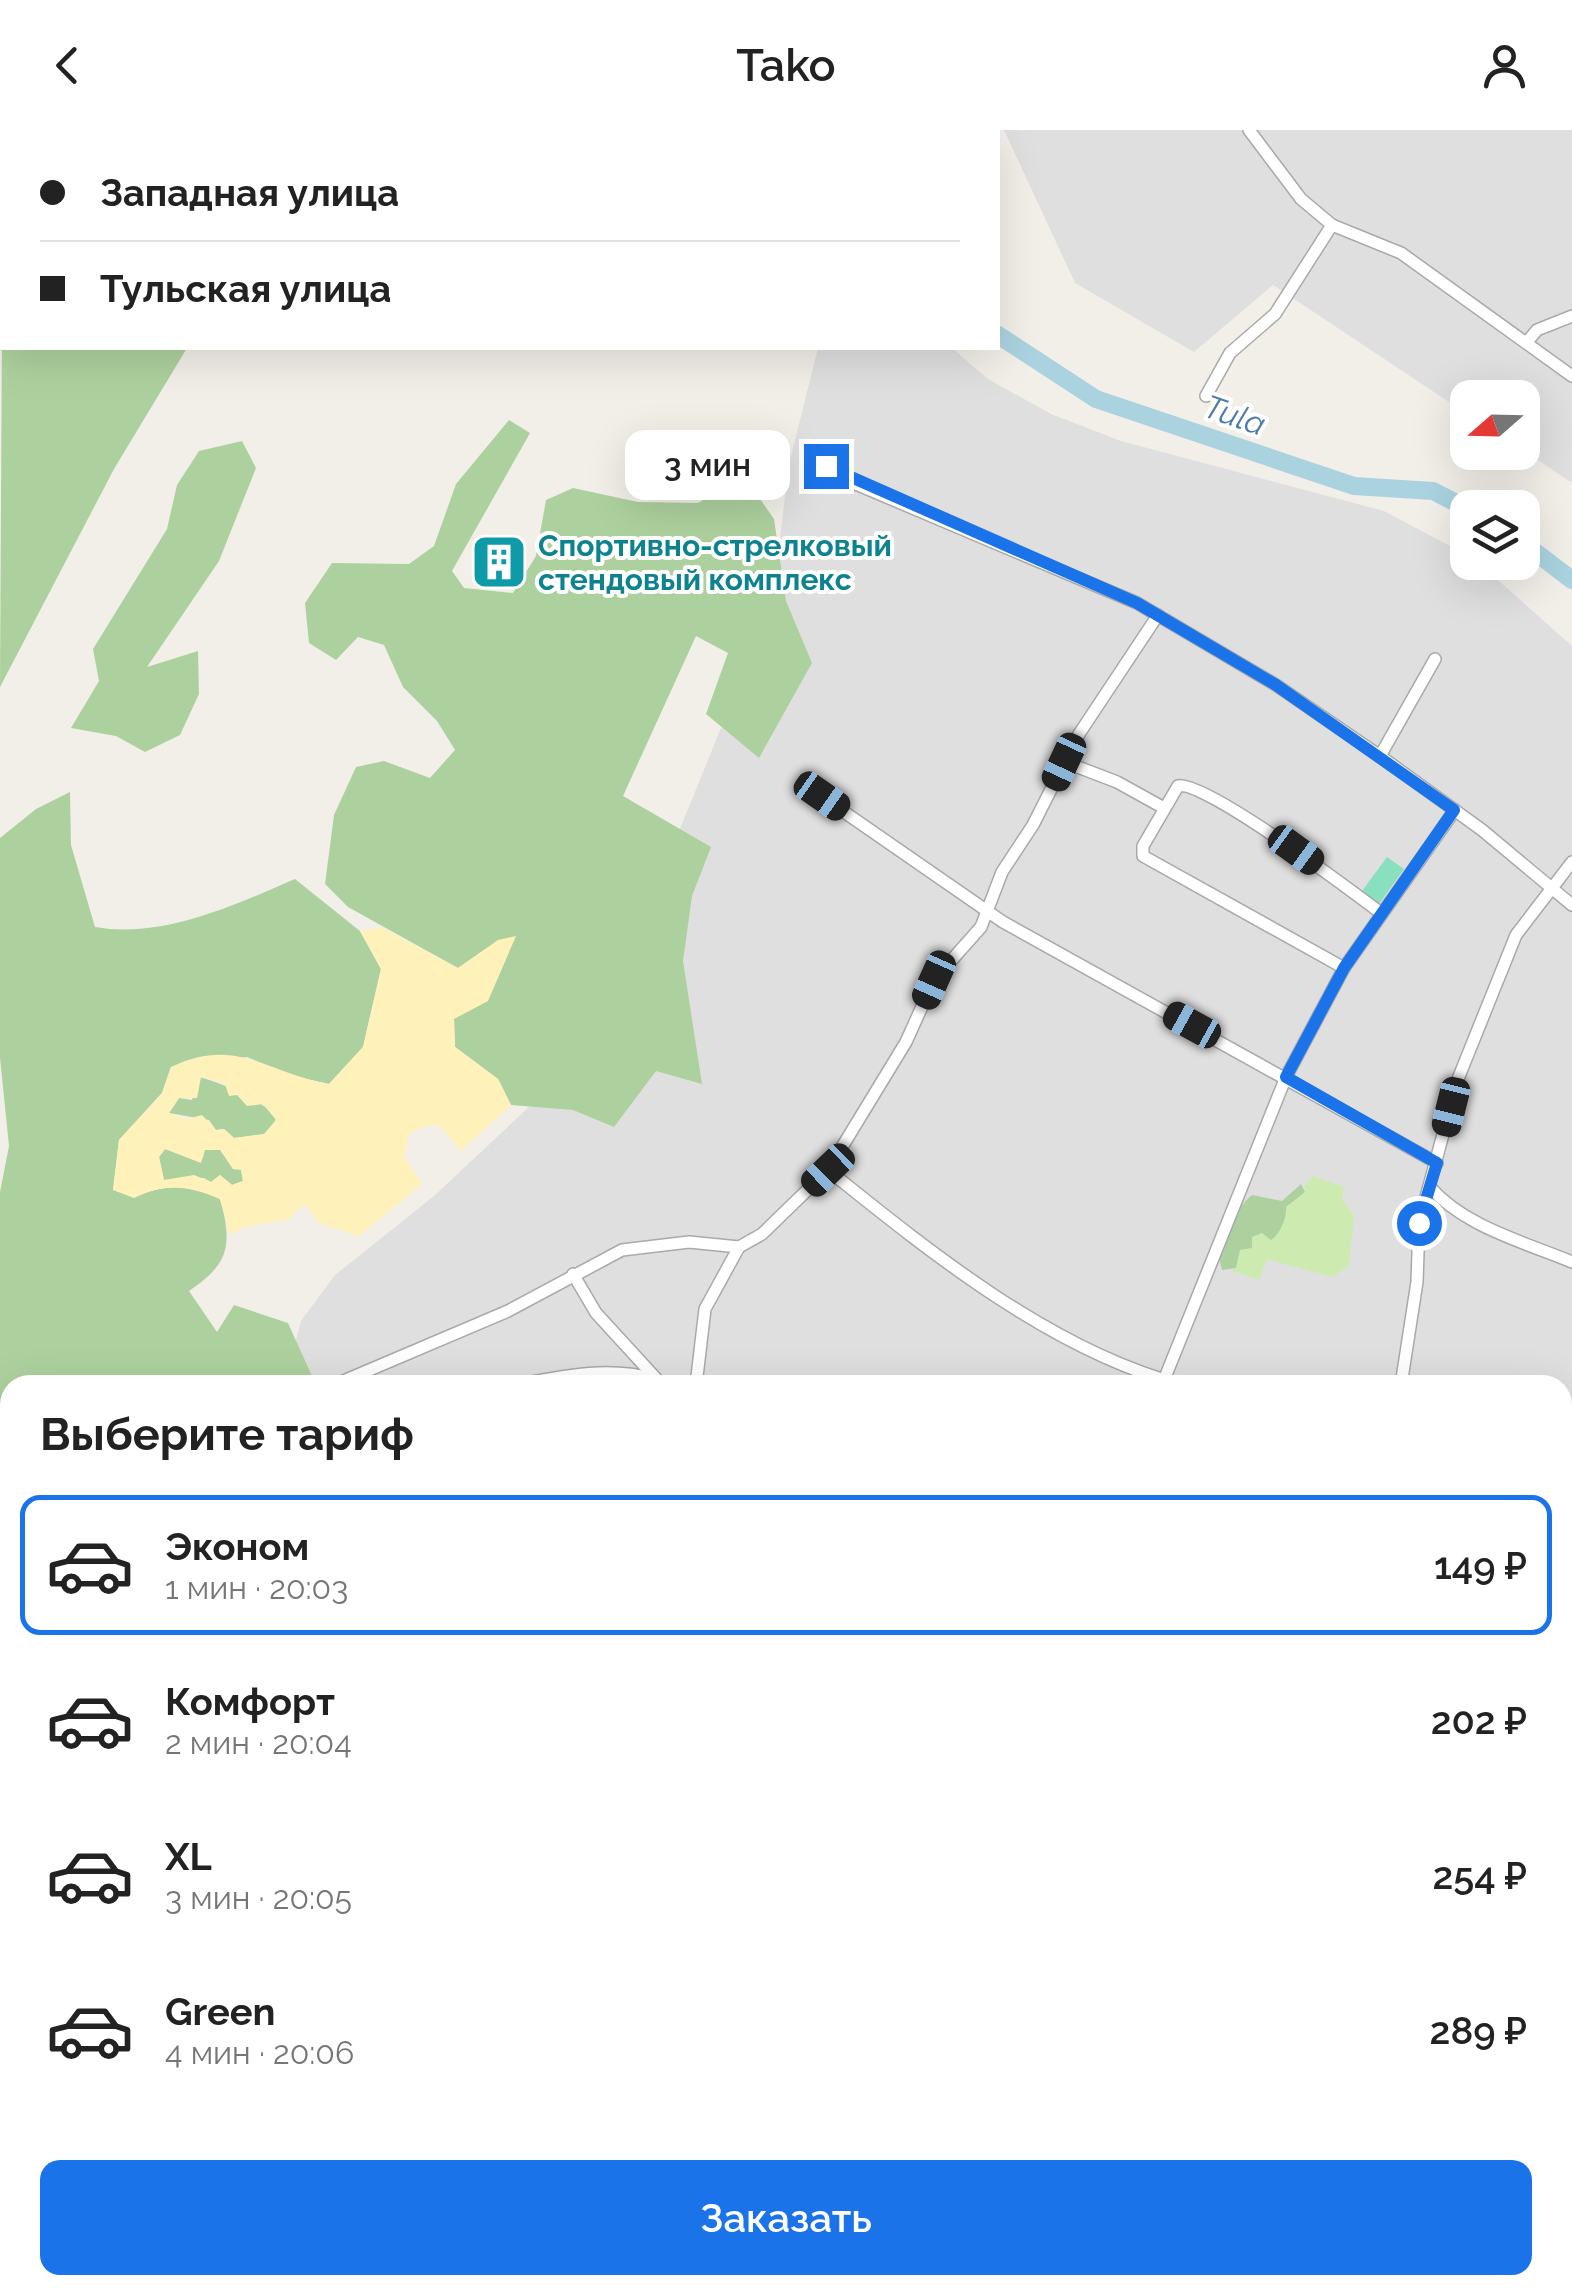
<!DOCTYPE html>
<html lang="ru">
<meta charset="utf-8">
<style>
:root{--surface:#fff;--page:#f2f2f2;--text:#222;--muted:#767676;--line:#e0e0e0;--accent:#1a73e8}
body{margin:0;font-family:Raleway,sans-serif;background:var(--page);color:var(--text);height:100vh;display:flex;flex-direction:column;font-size:38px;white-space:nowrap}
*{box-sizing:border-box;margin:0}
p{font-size:32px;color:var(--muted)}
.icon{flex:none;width:55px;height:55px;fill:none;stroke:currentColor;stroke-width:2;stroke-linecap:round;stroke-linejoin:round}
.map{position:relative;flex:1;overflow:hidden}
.side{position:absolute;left:0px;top:1245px;width:1572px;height:920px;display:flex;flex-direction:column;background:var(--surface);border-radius:30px 30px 0 0;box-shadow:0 10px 40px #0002}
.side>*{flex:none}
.guide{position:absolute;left:0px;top:0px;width:1000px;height:220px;box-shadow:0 10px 40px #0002;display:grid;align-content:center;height:220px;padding:0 40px;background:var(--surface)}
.needle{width:65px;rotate:250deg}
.fabs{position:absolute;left:1450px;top:250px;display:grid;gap:20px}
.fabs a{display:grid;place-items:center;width:90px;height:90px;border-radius:20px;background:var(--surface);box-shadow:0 10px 40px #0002;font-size:50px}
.end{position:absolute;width:45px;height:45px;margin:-22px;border:12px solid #1a73e8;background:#fff;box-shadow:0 0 0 5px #fff}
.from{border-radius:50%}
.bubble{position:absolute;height:70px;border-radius:20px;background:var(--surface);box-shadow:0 10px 40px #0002;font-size:32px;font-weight:600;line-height:70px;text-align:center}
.car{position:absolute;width:30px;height:60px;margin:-30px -15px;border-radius:12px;box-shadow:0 0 8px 2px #0007;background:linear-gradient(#222 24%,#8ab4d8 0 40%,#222 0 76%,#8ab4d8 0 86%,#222 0)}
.guide b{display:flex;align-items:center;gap:35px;height:95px;font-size:38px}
.guide b+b{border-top:2px solid var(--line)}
.guide i{width:25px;height:25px;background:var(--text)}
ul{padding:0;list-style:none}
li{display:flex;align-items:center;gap:30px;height:140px;margin:0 20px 15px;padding:0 20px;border:5px solid transparent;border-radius:20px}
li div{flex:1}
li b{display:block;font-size:38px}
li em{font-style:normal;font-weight:600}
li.current{border-color:var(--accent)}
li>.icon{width:90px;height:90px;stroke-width:1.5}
h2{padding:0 40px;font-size:45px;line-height:120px}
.button{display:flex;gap:20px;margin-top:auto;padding:20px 40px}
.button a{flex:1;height:115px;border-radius:20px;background:var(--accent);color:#fff;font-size:40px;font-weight:600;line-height:115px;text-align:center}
header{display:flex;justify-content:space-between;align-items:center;height:130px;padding:0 40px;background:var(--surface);font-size:45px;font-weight:600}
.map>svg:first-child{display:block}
.residential{fill:#e0dfdf}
.education{fill:#ffffe5}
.grass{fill:#cdebb0}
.forest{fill:#add19e}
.sand{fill:#fff1ba;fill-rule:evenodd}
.pitch{fill:#88e0be}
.water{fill:#aad3df}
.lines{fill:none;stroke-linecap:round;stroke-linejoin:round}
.river{stroke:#aad3df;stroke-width:18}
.street-casing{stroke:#a9a9a9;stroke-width:14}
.secondary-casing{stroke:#707d05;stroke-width:18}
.primary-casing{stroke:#a06b00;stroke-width:20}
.street{stroke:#fff;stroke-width:11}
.secondary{stroke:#f7fabf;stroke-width:15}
.primary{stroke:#fcd6a4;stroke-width:18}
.route{stroke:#1a73e8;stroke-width:12}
.labels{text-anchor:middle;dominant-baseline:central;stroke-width:8;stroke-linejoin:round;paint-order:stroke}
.culture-label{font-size:30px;font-weight:bold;fill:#0d838f;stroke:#fff;text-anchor:start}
.water-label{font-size:32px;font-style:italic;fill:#4a7aab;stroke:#fff}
</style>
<header><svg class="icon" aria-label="back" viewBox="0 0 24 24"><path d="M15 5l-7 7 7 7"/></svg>Tako<svg class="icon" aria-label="person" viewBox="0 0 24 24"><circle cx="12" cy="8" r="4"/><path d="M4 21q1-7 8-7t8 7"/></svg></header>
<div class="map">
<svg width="1572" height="2165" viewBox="0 0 1572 2165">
<rect width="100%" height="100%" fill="#f2efe9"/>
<g class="residential">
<polygon points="1004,0 1572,0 1572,353 1523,320 1522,268 1468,268 1467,284 1273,155 1194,222 1075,153"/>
<polygon points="818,218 952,218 988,249 1051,284 1121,311 1384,381 1467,425 1468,432 1479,433 1572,516 1572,1313 1563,1316 1562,1255 295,1255 292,1225 301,1191 335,1145 434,1066 548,959 657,755 772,473 789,334"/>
<polygon points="1572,1849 1572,1969 1562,1971 1562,1852"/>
<polygon points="1565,2056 1572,2080 1572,2165 1053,2165 1050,2155 1562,2155"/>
<polygon points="130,2155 335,2155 339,2165 126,2165"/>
</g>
<g class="education">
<polygon points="1572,1413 1572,1770 1563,1773 1562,1416"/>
<polygon points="1572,1968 1572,2067 1563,2063 1562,1970"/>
</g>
<polygon class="grass" points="1313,1046 1344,1057 1342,1069 1354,1086 1349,1136 1332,1147 1267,1129 1259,1150 1232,1141 1240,1120 1250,1119 1252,1107 1262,1103 1275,1108 1286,1077 1305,1062 1304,1056"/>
<g class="forest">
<polygon points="2,190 2,218 187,218 114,339 0,557"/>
<polygon points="509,290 530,303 452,441 464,458 513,463 536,426 546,370 573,358 638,372 698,373 744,346 774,389 786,471 812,533 759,628 706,584 728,523 696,506 623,666 711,717 692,766 683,831 702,954 656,941 614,997 573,980 511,975 498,949 455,917 454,889 498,811 458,838 348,777 325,754 334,685 356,637 384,631 430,648 455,620 437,591 403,557 384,515 358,507 336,530 309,513 305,473 332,433 409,434 434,416 456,354"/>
<polygon points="242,311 256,338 219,431 147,537 198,521 199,564 180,605 145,622 116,606 71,598 99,551 93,519 167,399 177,355 199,321"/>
<path d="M70,662L71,715L95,797C162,809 235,775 295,749L360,801L381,839L363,917L329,954L289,945L247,927L171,937L162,963L119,1010L113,1060L134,1067C166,1053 188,1055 220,1069C233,1115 229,1134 189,1161L217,1202L234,1175L288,1193L316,1255H10V1316L0,1305V1062L9,1016L0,928V708L36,679Z"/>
<path d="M199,947C217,951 271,973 276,990L265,1004L234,1008L224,999L216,1000L209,990L169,983L179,968L192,970Z"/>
<polygon points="165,1019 203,1028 204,1020 221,1020 233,1039 241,1039 243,1051 232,1055 220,1045 211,1052 204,1048 164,1050 159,1027"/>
<path d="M1301,1054L1305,1062L1286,1077C1287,1087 1280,1105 1271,1110L1262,1103L1252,1107V1118L1240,1120L1236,1138L1222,1140L1219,1128C1231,1106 1231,1081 1252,1065L1282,1071Z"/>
<polygon points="0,1332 10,1335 10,1474 0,1471"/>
</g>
<path class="sand" d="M381,797L458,838L498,810L516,806L488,871L454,889L455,917L498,949L511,975L461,1021L440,996L430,995L409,1003L404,1026L422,1054L359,1106L319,1093L307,1076L297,1079L290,1089L244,1097L230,1105L220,1069C188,1055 166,1053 134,1068L113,1060L119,1010L162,963L171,937C236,906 265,942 329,954L363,917L381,839L360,801ZM201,947L225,954L229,966L237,965L247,976L263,974L276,990L264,1004L234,1008L224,999L216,1000L202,985L187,989L169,983L179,968H197ZM165,1019L201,1033L205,1020H220L233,1039L241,1040L243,1051L232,1055L220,1045L211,1052L194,1045L164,1050L159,1027Z"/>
<g class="pitch">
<polygon points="1387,727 1404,739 1379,774 1362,761"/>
<polygon points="0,1977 10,1982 10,2155 130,2155 126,2165 0,2165"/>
</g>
<polygon class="water" points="10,1561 10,1781 0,1800 0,1562"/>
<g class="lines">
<g class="river">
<polyline points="868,0 869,2"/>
<polyline points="998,205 1096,269 1354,356 1433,361 1468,379"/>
<polyline points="1522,412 1572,450"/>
</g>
<g class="street-casing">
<g id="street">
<polyline points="1249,0 1301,69 1332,95 1401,123 1572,246"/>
<polyline points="1527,212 1537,200 1572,186"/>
<polyline points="1206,266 1230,223 1275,184 1332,95"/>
<polyline points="826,336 851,352 1137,473 1276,555 1380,626 1482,700 1572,775"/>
<polyline points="1380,626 1435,529"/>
<polyline points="1065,632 1117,652 1164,678"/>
<polyline points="821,666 1003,792 1437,1033"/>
<path d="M1344,838L1143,726V716L1178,656C1202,648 1353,762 1381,783"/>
<path d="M828,1040C930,1122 1052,1221 1182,1255"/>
<path d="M1430,1057C1465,1097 1524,1112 1572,1132"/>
<polyline points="573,1144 596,1183 662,1255"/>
<polyline points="334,1255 508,1181 622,1120 689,1112 739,1117 762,1104 828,1040 906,912 934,850 981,797 1002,742 1033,695 1079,604 1158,485"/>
<path d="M516,1255C563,1246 608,1236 654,1249"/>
<polyline points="696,1255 705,1179 739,1117"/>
<polyline points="1162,1255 1286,947 1344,838 1455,680"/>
<polyline points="1401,1255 1417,1152 1419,1093 1458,949 1516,805 1572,732"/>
</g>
</g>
<g class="secondary-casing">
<polyline id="secondary" points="1025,2155 1028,2165"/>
</g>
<g class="primary-casing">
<g id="primary">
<polyline points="1562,1807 1572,1804"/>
<polyline points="419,2165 445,2155"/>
<polyline points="489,2165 517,2155"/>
</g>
</g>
<use href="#street" class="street"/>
<use href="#secondary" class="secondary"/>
<use href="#primary" class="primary"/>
</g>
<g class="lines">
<polyline class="route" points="826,336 1137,473 1276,555 1454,680 1344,838 1286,947 1437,1033 1419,1093"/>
</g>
<defs>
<g id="building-square" transform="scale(2.875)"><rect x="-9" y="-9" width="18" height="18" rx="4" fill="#0f9aa8" stroke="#fff"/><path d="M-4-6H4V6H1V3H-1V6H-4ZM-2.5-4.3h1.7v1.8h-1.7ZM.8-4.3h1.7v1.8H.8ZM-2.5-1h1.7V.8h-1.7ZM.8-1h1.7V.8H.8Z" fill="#fff"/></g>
</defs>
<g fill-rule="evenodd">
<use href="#building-square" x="499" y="432"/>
</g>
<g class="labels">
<g class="culture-label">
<text x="538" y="415">Спортивно-стрелковый<tspan x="538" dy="34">стендовый комплекс</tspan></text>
</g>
<g class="water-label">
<text transform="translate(1235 285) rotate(19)">Tula</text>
</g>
</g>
</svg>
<div class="fabs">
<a><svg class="needle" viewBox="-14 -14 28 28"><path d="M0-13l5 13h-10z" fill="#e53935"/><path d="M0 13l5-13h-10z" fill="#767676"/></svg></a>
<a><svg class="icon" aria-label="layers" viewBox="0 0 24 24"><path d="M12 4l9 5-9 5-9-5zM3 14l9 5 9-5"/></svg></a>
</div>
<i class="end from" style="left:1419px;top:1093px"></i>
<i class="end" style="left:826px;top:336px"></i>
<div class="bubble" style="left:625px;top:300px;width:165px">3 мин</div>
<i class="car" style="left:1064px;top:632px;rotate:205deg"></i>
<i class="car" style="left:822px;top:666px;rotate:125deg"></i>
<i class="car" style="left:1296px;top:720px;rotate:126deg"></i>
<i class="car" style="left:934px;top:850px;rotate:204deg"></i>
<i class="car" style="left:1192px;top:895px;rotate:299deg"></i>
<i class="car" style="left:1451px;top:977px;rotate:194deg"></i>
<i class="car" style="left:828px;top:1040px;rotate:226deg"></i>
<div class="guide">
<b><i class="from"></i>Западная улица</b>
<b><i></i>Тульская улица</b>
</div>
<section class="side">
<h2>Выберите тариф</h2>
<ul>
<li class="current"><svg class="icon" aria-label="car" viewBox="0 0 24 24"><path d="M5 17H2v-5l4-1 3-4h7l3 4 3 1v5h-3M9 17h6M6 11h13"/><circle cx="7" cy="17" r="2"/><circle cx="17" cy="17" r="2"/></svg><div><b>Эконом</b><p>1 мин · 20:03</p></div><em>149 ₽</em></li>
<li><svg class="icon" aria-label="car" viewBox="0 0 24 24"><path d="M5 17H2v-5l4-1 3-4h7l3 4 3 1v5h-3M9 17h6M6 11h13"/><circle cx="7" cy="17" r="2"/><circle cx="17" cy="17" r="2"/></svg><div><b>Комфорт</b><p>2 мин · 20:04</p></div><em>202 ₽</em></li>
<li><svg class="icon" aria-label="car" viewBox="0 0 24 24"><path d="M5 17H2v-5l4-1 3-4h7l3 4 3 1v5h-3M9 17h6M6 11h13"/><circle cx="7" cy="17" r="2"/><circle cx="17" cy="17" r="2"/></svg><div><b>XL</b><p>3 мин · 20:05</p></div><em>254 ₽</em></li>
<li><svg class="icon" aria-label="car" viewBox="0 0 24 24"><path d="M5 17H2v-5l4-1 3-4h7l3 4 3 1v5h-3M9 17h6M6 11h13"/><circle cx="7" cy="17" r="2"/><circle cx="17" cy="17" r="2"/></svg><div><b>Green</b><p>4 мин · 20:06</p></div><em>289 ₽</em></li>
</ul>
<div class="button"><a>Заказать</a></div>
</section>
</div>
